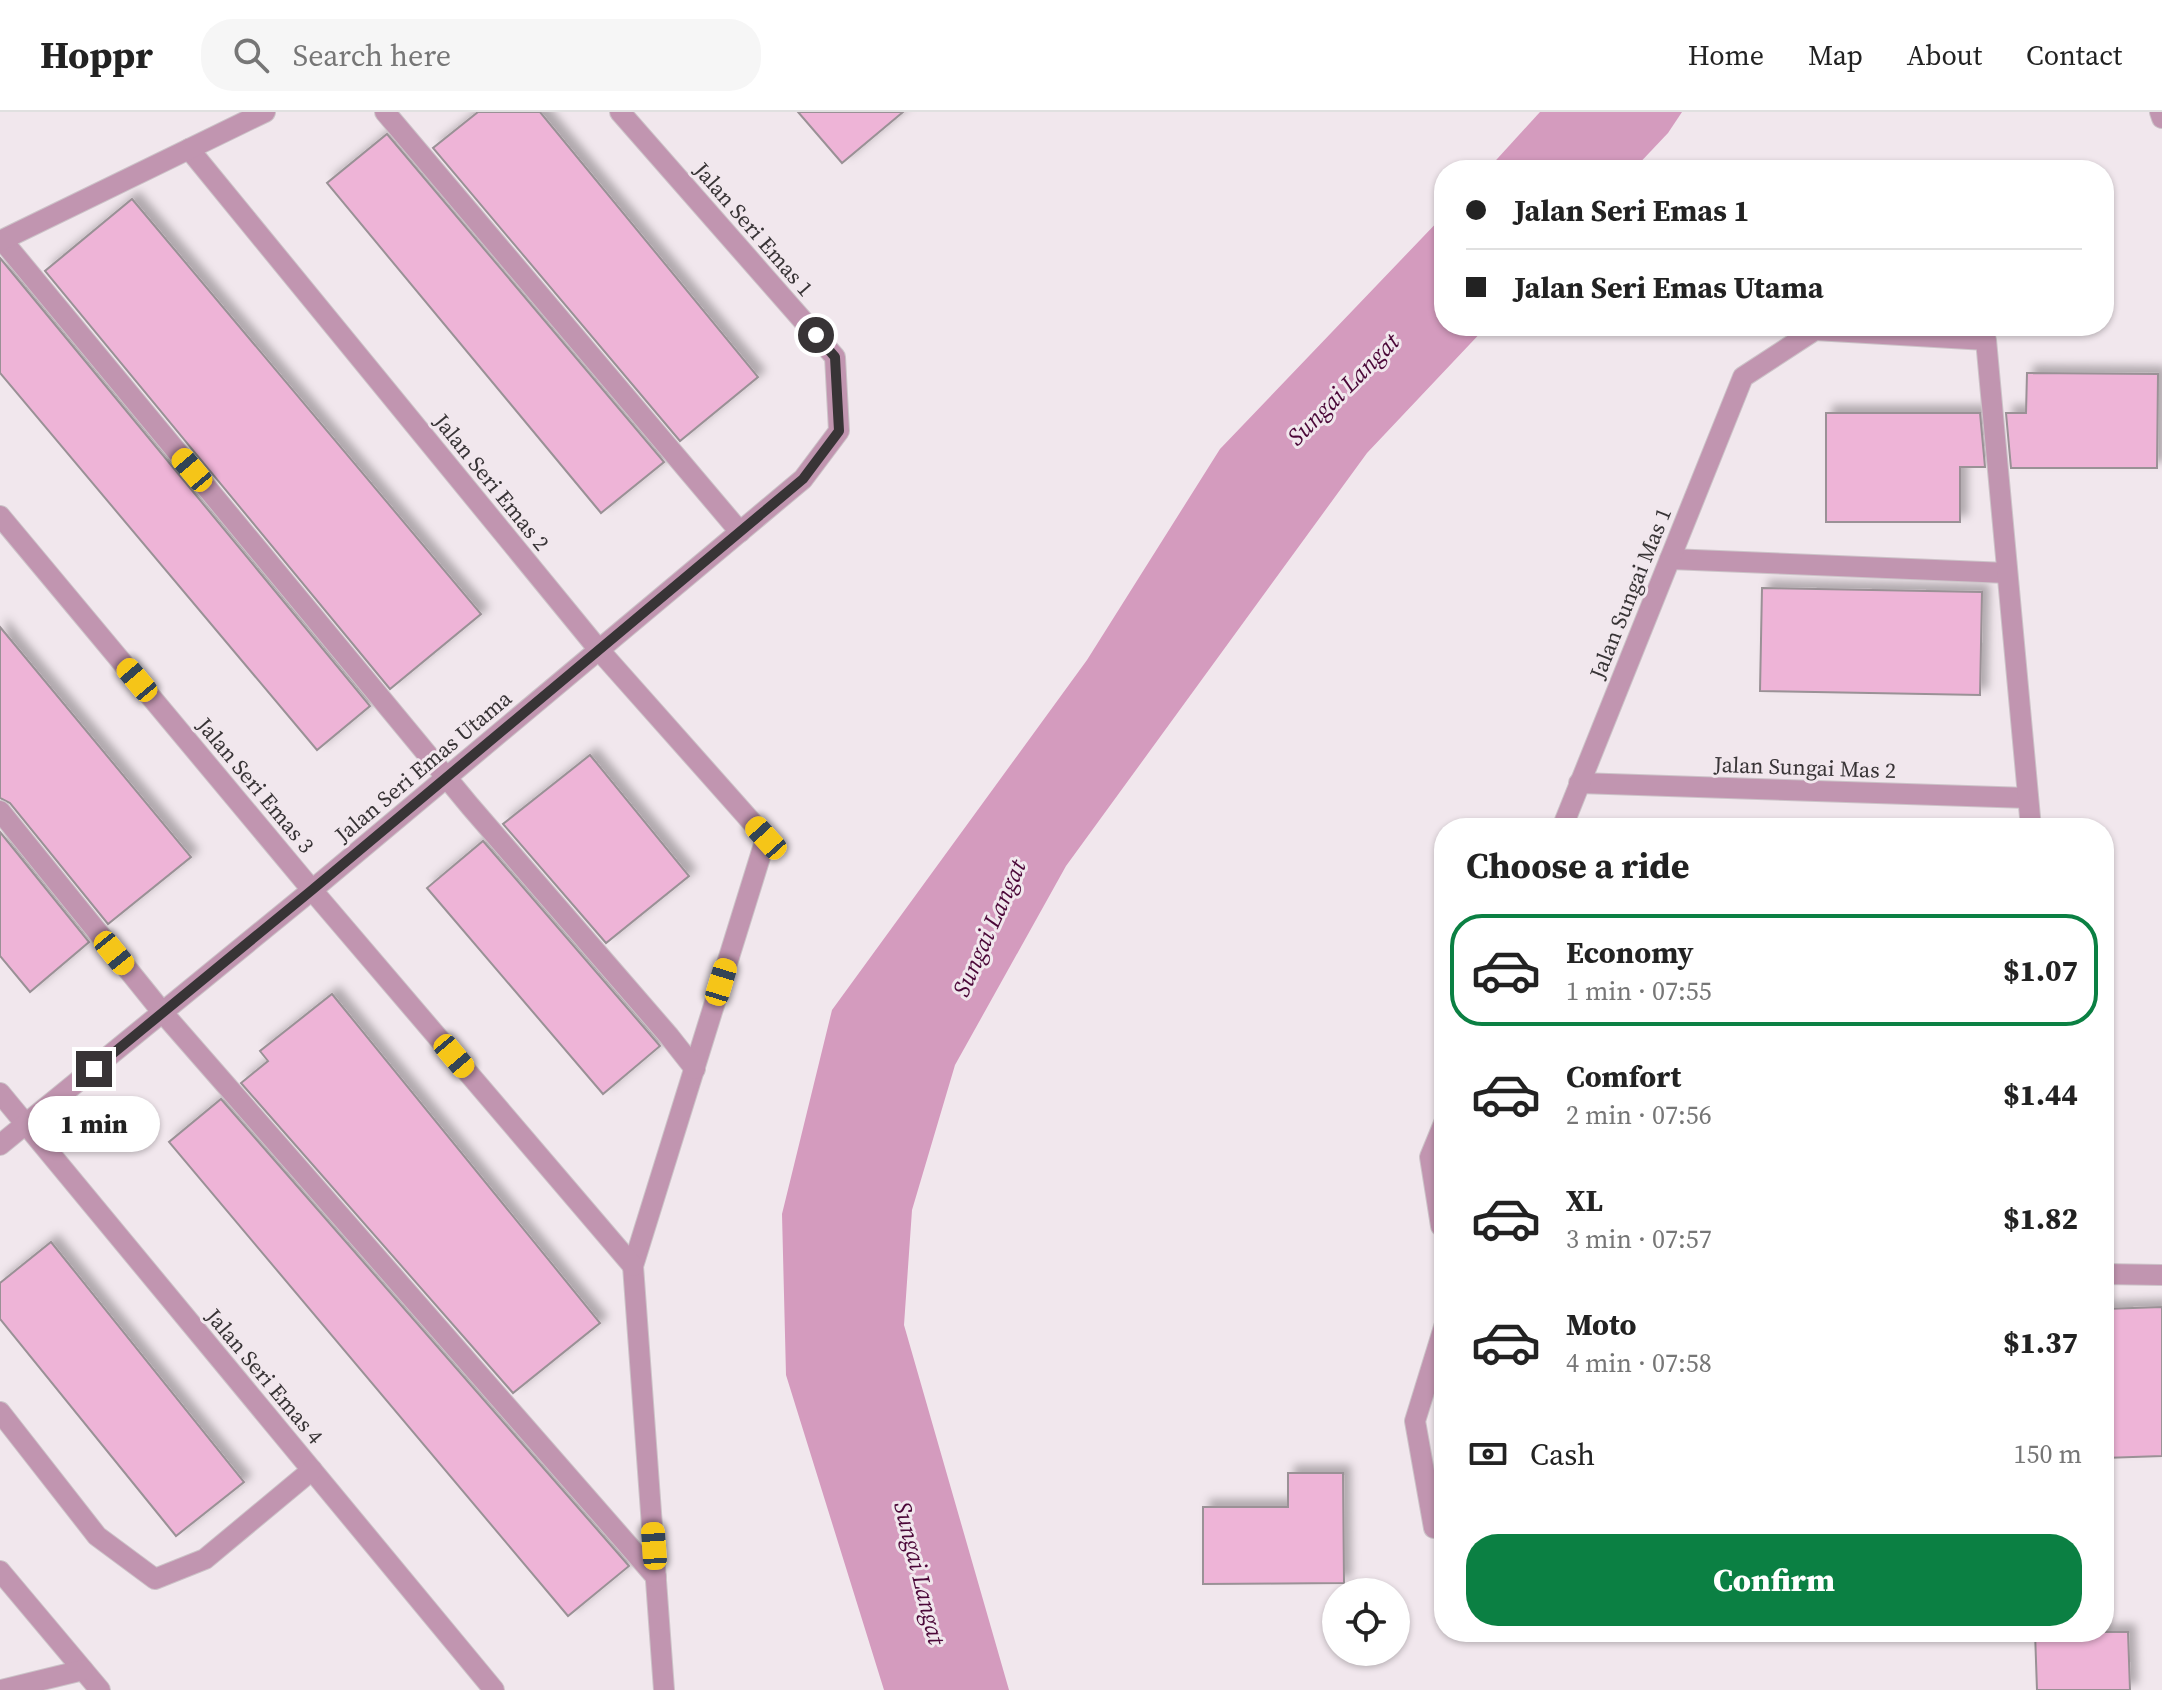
<!DOCTYPE html>
<meta charset="utf-8">
<style>
:root{--surface:#fff;--page:#f6f6f6;--text:#222;--muted:#767676;--line:#e0e0e0;--accent:#0b8043}
body{margin:0;font-family:"Source Serif 4",serif;background:var(--page);color:var(--text);height:100vh;display:flex;flex-direction:column;font-size:30px;white-space:nowrap}
*{box-sizing:border-box;margin:0}
p{font-size:26px;color:var(--muted)}
.icon{flex:none;width:44px;height:44px;fill:none;stroke:currentColor;stroke-width:2;stroke-linecap:round;stroke-linejoin:round}
.map{position:relative;flex:1;overflow:hidden}
.sheet{position:absolute;left:1434px;top:706px;width:680px;height:824px;display:flex;flex-direction:column;background:var(--surface);border-radius:32px;box-shadow:0 2px 6px #0004}
.sheet>*{flex:none}
.banner{position:absolute;left:1434px;top:48px;width:680px;height:176px;border-radius:32px;box-shadow:0 2px 6px #0004;display:grid;align-content:center;height:176px;padding:0 32px;background:var(--surface)}
.fabs{position:absolute;left:1322px;top:1466px;display:grid;gap:16px}
.fabs a{display:grid;place-items:center;width:88px;height:88px;border-radius:50%;background:var(--surface);box-shadow:0 2px 6px #0004;font-size:40px}
.end{position:absolute;width:36px;height:36px;margin:-18px;border:10px solid #383436;background:#fff;box-shadow:0 0 0 4px #fff}
.from{border-radius:50%}
.bubble{position:absolute;height:56px;border-radius:28px;background:var(--surface);box-shadow:0 2px 6px #0004;font-size:26px;font-weight:800;line-height:56px;text-align:center}
.car{position:absolute;width:24px;height:48px;margin:-24px -12px;border-radius:10px;box-shadow:0 0 6px 2px #0007;background:linear-gradient(#f5c518 24%,#345 0 40%,#f5c518 0 76%,#345 0 86%,#f5c518 0)}
.banner b{display:flex;align-items:center;gap:28px;height:76px;font-size:30px}
.banner b+b{border-top:2px solid var(--line)}
.banner i{width:20px;height:20px;background:var(--text)}
ul{padding:0;list-style:none}
li{display:flex;align-items:center;gap:24px;height:112px;margin:0 16px 12px;padding:0 16px;border:4px solid transparent;border-radius:32px}
li div{flex:1}
li b{display:block;font-size:30px}
li em{font-style:normal;font-weight:800}
li.on{border-color:var(--accent)}
li>.icon{width:72px;height:72px;stroke-width:1.5}
h2{padding:0 32px;font-size:36px;line-height:96px}
.pay{display:flex;align-items:center;gap:20px;height:88px;padding:0 32px;font-size:30px}
.pay p{margin-inline-start:auto}
.button{display:flex;gap:16px;margin-top:auto;padding:16px 32px}
.button a{flex:1;height:92px;border-radius:32px;background:var(--accent);color:#fff;font-size:32px;font-weight:800;line-height:92px;text-align:center}
header{display:flex;align-items:center;gap:48px;box-sizing:border-box;height:112px;padding:0 40px;background:var(--surface);border-bottom:2px solid var(--line)}
header strong{font-size:38px}
nav{display:flex;gap:44px;margin-inline-start:auto;font-size:28px}
.search{width:560px;height:72px;background:var(--page);display:flex;align-items:center;gap:20px;box-sizing:border-box;padding:0 28px;border-radius:32px;color:var(--muted);font-size:30px}
.map>svg:first-child{display:block}
.water{fill:#d49bbe}
.building{fill:#eeb4d7;stroke:#9a9196;stroke-width:2;filter:url(#shadow)}
.lines{fill:none;stroke-linecap:round;stroke-linejoin:round}
.minor-casing{stroke:#ccc3c8;stroke-width:22}
.minor{stroke:#c195b0;stroke-width:20}
.route{stroke:#383436;stroke-width:10}
.labels{text-anchor:middle;dominant-baseline:central;stroke-width:6;stroke-linejoin:round;paint-order:stroke}
.street-label{font-size:22px;fill:#383436;stroke:#f1e7ed}
.water-label{font-size:24px;font-style:italic;fill:#4b0738;stroke:#f1e7ed}
</style>
<header>
<strong>Hoppr</strong>
<div class="search"><svg class="icon" aria-label="search" viewBox="0 0 24 24"><circle cx="10" cy="10" r="6"/><path d="M15 15l6 6"/></svg>Search here</div>
<nav><a>Home</a><a>Map</a><a>About</a><a>Contact</a></nav>
</header>
<div class="map">
<svg width="2162" height="1578" viewBox="0 0 2162 1578">
<defs>
<filter id="shadow"><feDropShadow dx="7" dy="-7" stdDeviation="4" flood-color="#0004"/></filter>
</defs>
<rect width="100%" height="100%" fill="#f1e7ed"/>
<g class="water">
<polygon points="1540,0 1682,0 1668,21 1633,58 1487,58"/>
<polygon points="1444,103 1444,214 1487,214 1367,341 1066,754 955,953 912,1098 904,1213 1009,1578 884,1578 786,1263 782,1102 832,898 1087,548 1220,337"/>
</g>
<g class="building">
<polygon points="478,0 540,0 758,265 680,329 433,36"/>
<polygon points="798,0 903,0 842,51"/>
<polygon points="387,22 664,350 601,401 327,71"/>
<polygon points="132,87 481,502 390,577 45,159"/>
<polygon points="0,146 370,594 317,638 0,261"/>
<polygon points="2027,261 2158,262 2157,356 2011,356 2006,301 2026,301"/>
<polygon points="1826,301 1980,301 1985,355 1960,355 1960,410 1826,410"/>
<polygon points="1762,476 1982,480 1980,583 1760,579"/>
<polygon points="0,515 191,745 108,812 10,691 0,686"/>
<polygon points="590,643 689,764 606,831 503,712"/>
<polygon points="0,720 89,830 30,880 0,844"/>
<polygon points="483,729 660,934 603,982 427,776"/>
<polygon points="332,882 600,1211 513,1281 241,971 268,949 260,939"/>
<polygon points="221,987 629,1454 568,1504 169,1030"/>
<polygon points="51,1130 244,1370 176,1424 0,1207 0,1171"/>
<polygon points="2162,1195 2162,1344 2104,1346 2104,1197"/>
<polygon points="1288,1361 1343,1361 1344,1471 1203,1472 1203,1395 1288,1395"/>
<polygon points="2035,1520 2128,1520 2130,1578 2037,1578"/>
</g>
<g class="lines">
<g class="minor-casing">
<g id="minor">
<polyline points="385,0 740,420"/>
<polyline points="2160,0 2162,6"/>
<polyline points="189,37 599,538 766,726 633,1154 664,1578"/>
<polyline points="2,128 470,694 669,924 695,957"/>
<polyline points="0,129 265,0"/>
<polyline points="0,404 312,778 633,1154"/>
<polyline points="1670,447 2007,461"/>
<polyline points="1579,671 2028,686"/>
<polyline points="0,699 163,901 656,1465"/>
<polyline points="1562,716 1743,265 1815,218 1986,228 2031,716"/>
<polyline points="0,981 494,1578"/>
<polyline points="1444,1011 1430,1045 1441,1114 1444,1116"/>
<polyline points="0,1033 312,778 803,367 839,319 835,245 620,0"/>
<polyline points="2104,1162 2162,1163"/>
<polyline points="0,1300 97,1424 155,1467 205,1447 312,1358"/>
<polyline points="1434,1416 1415,1309 1444,1215"/>
<polyline points="0,1459 100,1578"/>
<polyline points="1,1578 83,1558"/>
</g>
</g>
<use href="#minor" class="minor"/>
</g>
<g class="lines">
<polyline class="route" points="94,957 312,778 803,367 839,319 835,245 816,223"/>
</g>
<g class="labels">
<g class="street-label">
<text transform="translate(754 117) rotate(49)">Jalan Seri Emas 1</text>
<text transform="translate(492 370) rotate(51)">Jalan Seri Emas 2</text>
<text transform="translate(1630 481) rotate(-68)">Jalan Sungai Mas 1</text>
<text transform="translate(423 654) rotate(-40)">Jalan Seri Emas Utama</text>
<text transform="translate(1805 655) rotate(2)">Jalan Sungai Mas 2</text>
<text transform="translate(256 673) rotate(50)">Jalan Seri Emas 3</text>
<text transform="translate(265 1264) rotate(50)">Jalan Seri Emas 4</text>
</g>
<g class="water-label">
<text transform="translate(1343 277) rotate(-45)">Sungai Langat</text>
<text transform="translate(989 816) rotate(-66)">Sungai Langat</text>
<text transform="translate(920 1461) rotate(76)">Sungai Langat</text>
</g>
</g>
</svg>
<div class="fabs">
<a><svg class="icon" aria-label="locate" viewBox="0 0 24 24"><circle cx="12" cy="12" r="6"/><path d="M12 2v4M12 18v4M2 12h4M18 12h4"/></svg></a>
</div>
<i class="end from" style="left:816px;top:223px"></i>
<i class="end" style="left:94px;top:957px"></i>
<div class="bubble" style="left:28px;top:984px;width:132px">1 min</div>
<i class="car" style="left:192px;top:358px;rotate:320deg"></i>
<i class="car" style="left:137px;top:568px;rotate:320deg"></i>
<i class="car" style="left:766px;top:726px;rotate:318deg"></i>
<i class="car" style="left:114px;top:841px;rotate:141deg"></i>
<i class="car" style="left:721px;top:870px;rotate:17deg"></i>
<i class="car" style="left:454px;top:944px;rotate:140deg"></i>
<i class="car" style="left:654px;top:1434px;rotate:356deg"></i>
<div class="banner">
<b><i class="from"></i>Jalan Seri Emas 1</b>
<b><i></i>Jalan Seri Emas Utama</b>
</div>
<section class="sheet">
<h2>Choose a ride</h2>
<ul>
<li class="on"><svg class="icon" aria-label="car" viewBox="0 0 24 24"><path d="M5 17H2v-5l4-1 3-4h7l3 4 3 1v5h-3M9 17h6M6 11h13"/><circle cx="7" cy="17" r="2"/><circle cx="17" cy="17" r="2"/></svg><div><b>Economy</b><p>1 min · 07:55</p></div><em>$1.07</em></li>
<li><svg class="icon" aria-label="car" viewBox="0 0 24 24"><path d="M5 17H2v-5l4-1 3-4h7l3 4 3 1v5h-3M9 17h6M6 11h13"/><circle cx="7" cy="17" r="2"/><circle cx="17" cy="17" r="2"/></svg><div><b>Comfort</b><p>2 min · 07:56</p></div><em>$1.44</em></li>
<li><svg class="icon" aria-label="car" viewBox="0 0 24 24"><path d="M5 17H2v-5l4-1 3-4h7l3 4 3 1v5h-3M9 17h6M6 11h13"/><circle cx="7" cy="17" r="2"/><circle cx="17" cy="17" r="2"/></svg><div><b>XL</b><p>3 min · 07:57</p></div><em>$1.82</em></li>
<li><svg class="icon" aria-label="car" viewBox="0 0 24 24"><path d="M5 17H2v-5l4-1 3-4h7l3 4 3 1v5h-3M9 17h6M6 11h13"/><circle cx="7" cy="17" r="2"/><circle cx="17" cy="17" r="2"/></svg><div><b>Moto</b><p>4 min · 07:58</p></div><em>$1.37</em></li>
</ul>
<div class="pay"><svg class="icon" aria-label="cash" viewBox="0 0 24 24"><path d="M3 7h18v10H3z"/><circle cx="12" cy="12" r="2"/></svg>Cash<p>150 m</p></div>
<div class="button"><a>Confirm</a></div>
</section>
</div>
